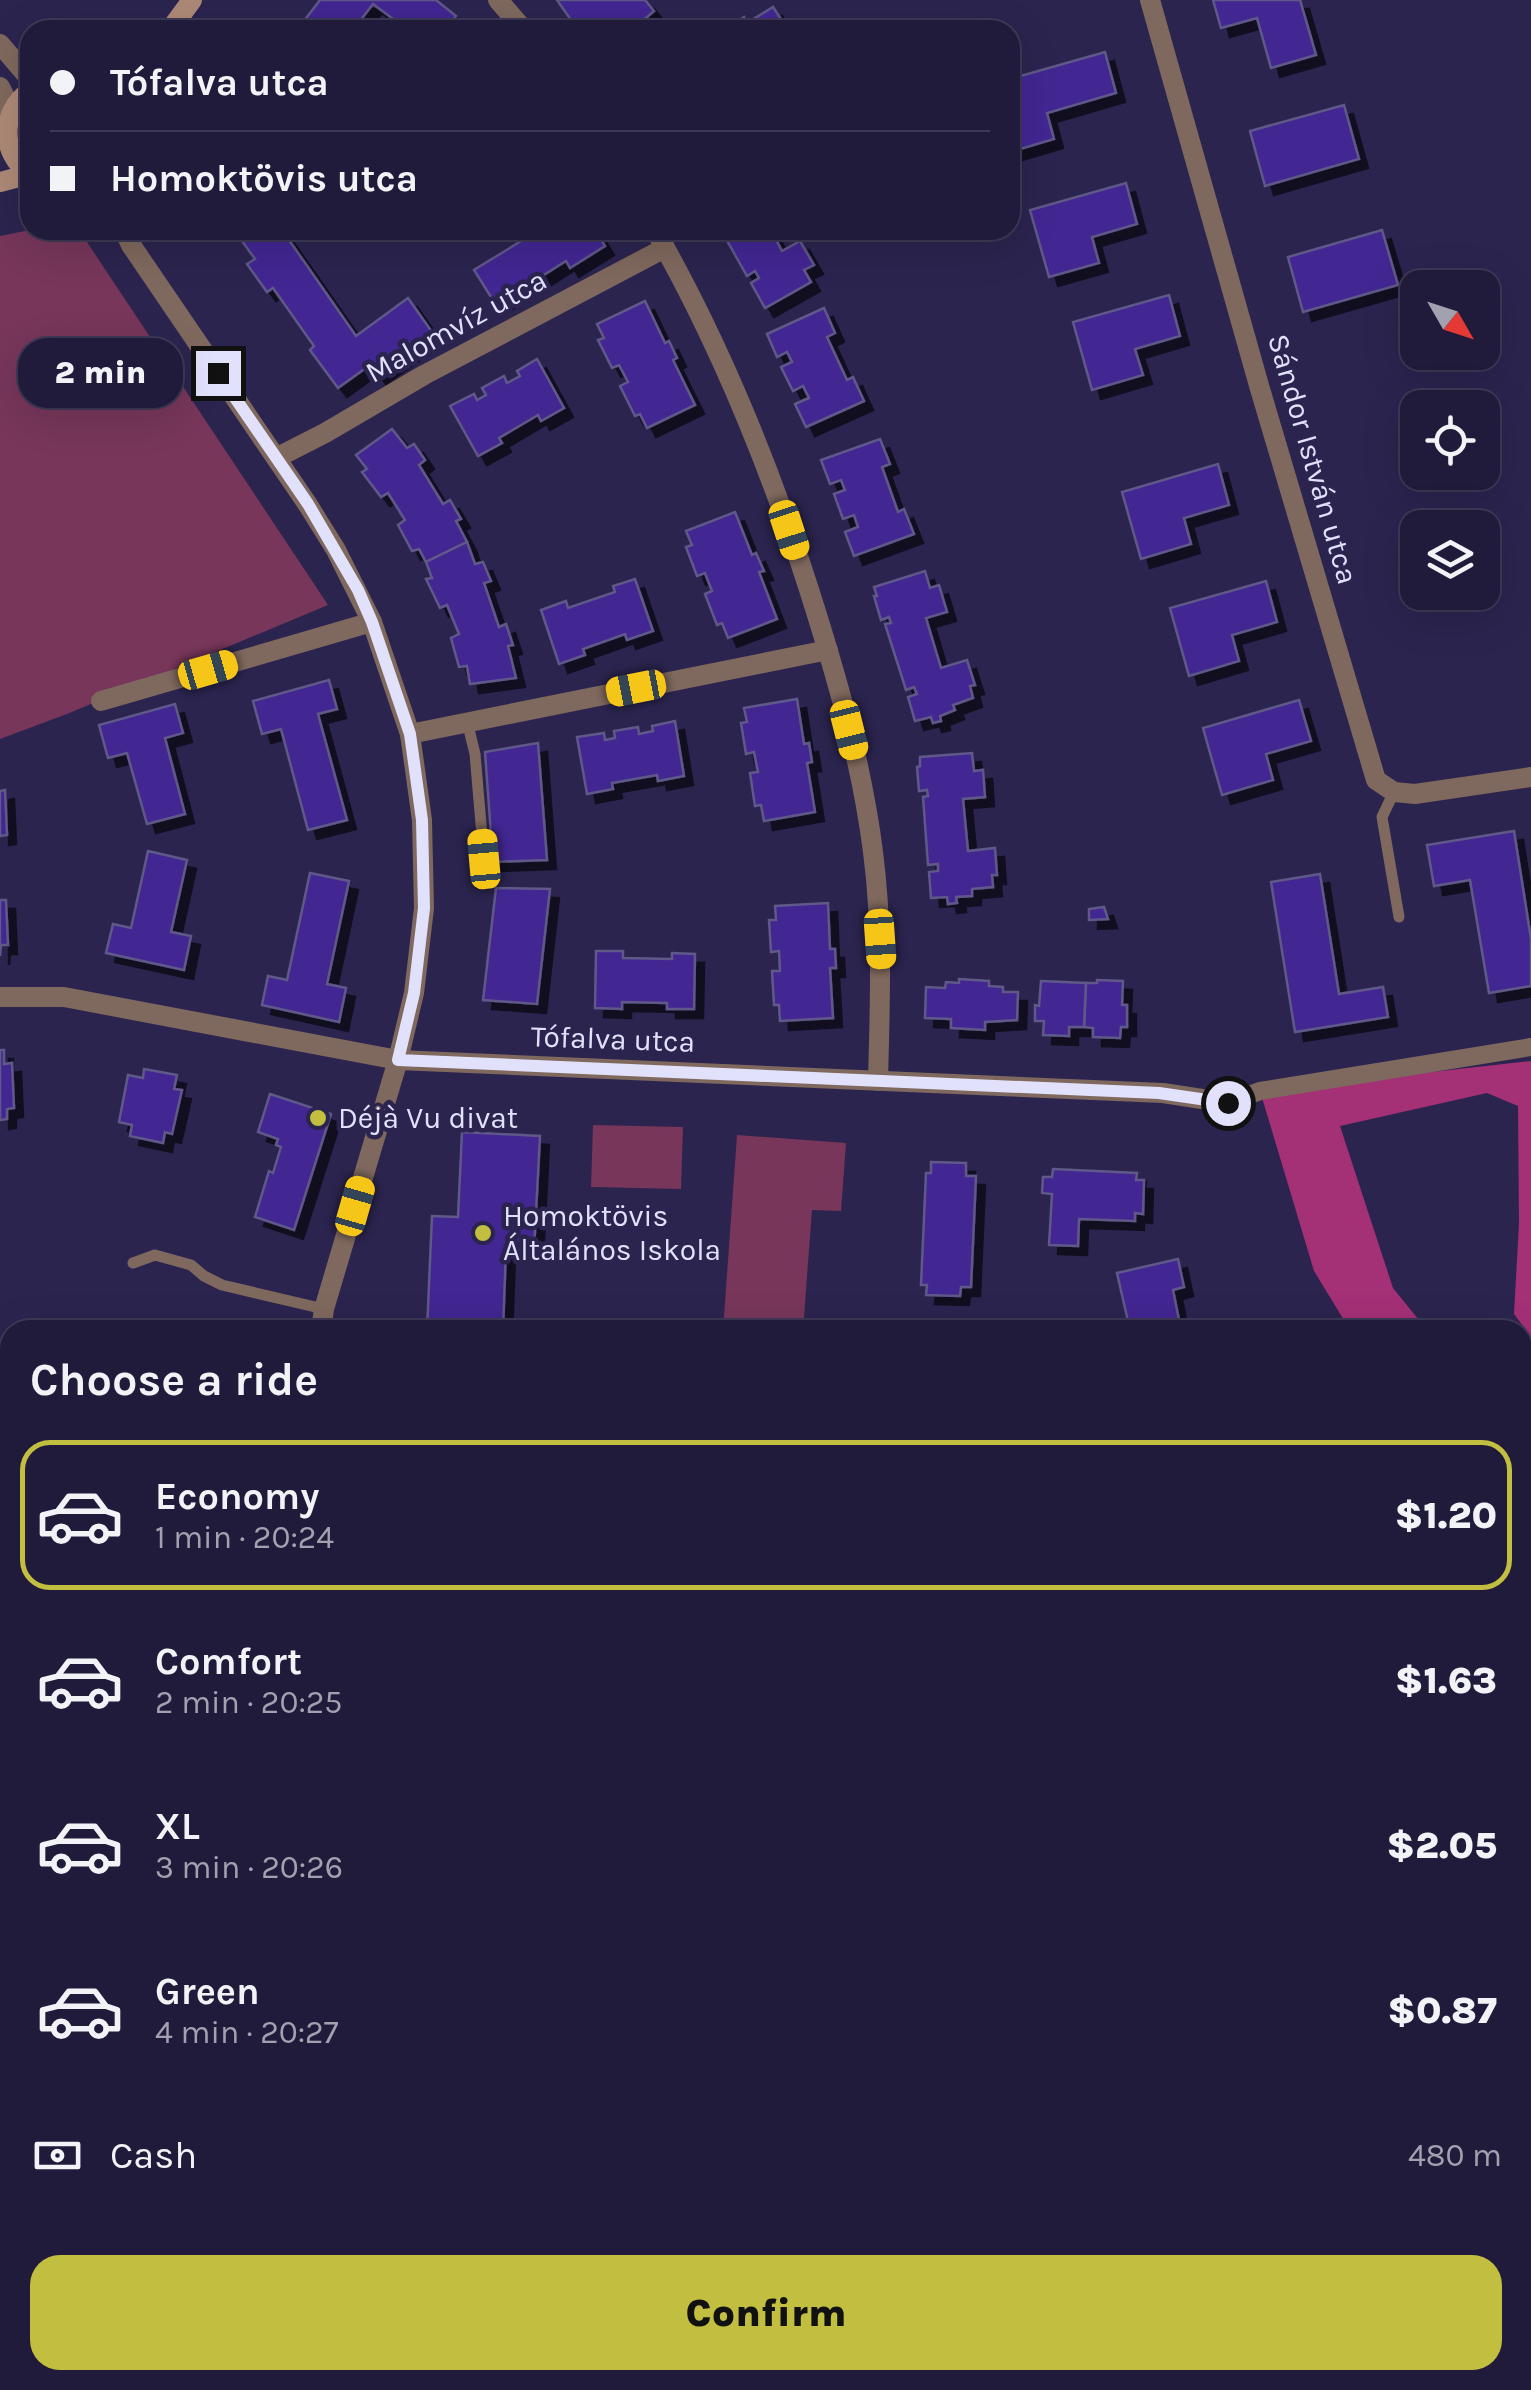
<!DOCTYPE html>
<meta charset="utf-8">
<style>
:root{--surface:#201b3b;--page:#2d2846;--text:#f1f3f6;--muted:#a2a1af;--line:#3d3955;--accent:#c1be40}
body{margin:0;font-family:Karla,sans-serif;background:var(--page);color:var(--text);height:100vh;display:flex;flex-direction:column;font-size:38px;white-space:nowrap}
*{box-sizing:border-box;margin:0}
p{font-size:32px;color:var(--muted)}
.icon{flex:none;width:55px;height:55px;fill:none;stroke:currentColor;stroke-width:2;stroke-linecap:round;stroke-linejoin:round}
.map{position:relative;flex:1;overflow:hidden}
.drawer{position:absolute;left:0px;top:1320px;width:1532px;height:1070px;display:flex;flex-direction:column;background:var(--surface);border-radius:30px 30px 0 0;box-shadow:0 10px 40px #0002,0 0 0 2px var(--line)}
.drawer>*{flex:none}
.banner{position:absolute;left:20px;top:20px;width:1000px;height:220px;border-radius:30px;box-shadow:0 10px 40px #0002,0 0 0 2px var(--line);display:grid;align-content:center;height:220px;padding:0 30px;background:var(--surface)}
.needle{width:65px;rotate:129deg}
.fabs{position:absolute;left:1400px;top:270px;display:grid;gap:20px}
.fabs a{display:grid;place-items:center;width:100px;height:100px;border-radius:20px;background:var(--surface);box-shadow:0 10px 40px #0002,0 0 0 2px var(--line);font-size:50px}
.end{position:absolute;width:45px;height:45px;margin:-22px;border:12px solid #e2e1fc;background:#111;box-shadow:0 0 0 5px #111}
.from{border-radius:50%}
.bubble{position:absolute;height:70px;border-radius:30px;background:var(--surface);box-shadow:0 10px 40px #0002,0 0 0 2px var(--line);font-size:32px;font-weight:800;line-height:70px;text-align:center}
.car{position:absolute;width:30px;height:60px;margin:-30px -15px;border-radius:12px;box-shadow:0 0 8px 2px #0007;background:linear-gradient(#f5c518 24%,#345 0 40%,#f5c518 0 76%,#345 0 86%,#f5c518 0)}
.banner b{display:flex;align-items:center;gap:35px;height:95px;font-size:38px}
.banner b+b{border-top:2px solid var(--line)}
.banner i{width:25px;height:25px;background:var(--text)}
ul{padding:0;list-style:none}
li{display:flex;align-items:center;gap:30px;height:150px;margin:0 20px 15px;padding:0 10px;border:5px solid transparent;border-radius:30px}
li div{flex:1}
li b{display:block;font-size:38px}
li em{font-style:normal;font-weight:800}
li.active{border-color:var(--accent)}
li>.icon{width:90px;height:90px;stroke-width:1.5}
h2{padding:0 30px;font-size:45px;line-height:120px}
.pay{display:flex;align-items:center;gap:25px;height:110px;padding:0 30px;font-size:38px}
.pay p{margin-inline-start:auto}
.cta{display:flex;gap:20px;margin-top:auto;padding:20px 30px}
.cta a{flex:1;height:115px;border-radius:30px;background:var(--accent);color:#111;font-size:40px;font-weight:800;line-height:115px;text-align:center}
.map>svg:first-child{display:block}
.green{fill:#77365a}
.forest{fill:#a43076}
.building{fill:#432592;stroke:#5e5988;stroke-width:2.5;filter:url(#shadow)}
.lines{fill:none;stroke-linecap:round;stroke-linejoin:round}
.service{stroke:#7f685d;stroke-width:11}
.pedestrian{stroke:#7f685d;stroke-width:18}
.minor{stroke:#7f685d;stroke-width:20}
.secondary{stroke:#ad8977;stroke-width:20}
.route{stroke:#e2e1fc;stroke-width:12}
.poi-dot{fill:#c1be40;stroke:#2b244f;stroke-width:4}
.labels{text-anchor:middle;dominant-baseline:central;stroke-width:9;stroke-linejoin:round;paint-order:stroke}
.street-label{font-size:30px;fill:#e2e1fc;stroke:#2b244f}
.poi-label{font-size:30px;fill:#e2e1fc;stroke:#2b244f;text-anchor:start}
</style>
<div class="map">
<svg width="1531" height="2390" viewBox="0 0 1531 2390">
<defs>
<filter id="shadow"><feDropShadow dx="9" dy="9" stdDeviation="0" flood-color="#0009"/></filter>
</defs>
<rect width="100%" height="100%" fill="#2b244f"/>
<g class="green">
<polygon points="30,230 79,230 328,605 67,714 0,739 0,236"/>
<polygon points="593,1125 683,1127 681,1189 591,1187"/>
<polygon points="737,1135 846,1143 841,1211 812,1210 803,1330 723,1330"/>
</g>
<g class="forest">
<polygon points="1531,1061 1531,1337 1514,1314 1519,1224 1518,1106 1487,1093 1340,1126 1393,1288 1427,1330 1350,1330 1314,1271 1260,1091"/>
<polygon points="0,1381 10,1388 10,1595 0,1586"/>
<polygon points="1522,1447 1531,1457 1531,1616 1523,1603"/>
<polygon points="10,1635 10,1701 0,1708 0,1647"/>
</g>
<g class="building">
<polygon points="320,0 436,0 456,16 445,30 408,30 373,4 353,30 297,30"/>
<polygon points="557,0 645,0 654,11 632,30 578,30"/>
<polygon points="1213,0 1300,0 1316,55 1271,68 1257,18 1221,28"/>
<polygon points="773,7 788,30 724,30 744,17 747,23"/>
<polygon points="1105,52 1116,93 1047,113 1054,139 1010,152 1010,79"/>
<polygon points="1344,105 1359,159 1265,186 1250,131"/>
<polygon points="1126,183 1137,224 1092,237 1099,263 1049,277 1030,210"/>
<polygon points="234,230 282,230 356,336 408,298 434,335 377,375 370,365 338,388 310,350 314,346 273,288 267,292 247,264 255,259"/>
<polygon points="539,230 595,230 605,246 570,268 566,261 496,305 474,270"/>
<polygon points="721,230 771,230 782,251 800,241 814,265 804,270 811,282 765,308 751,283 759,278 755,271 747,276"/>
<polygon points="1382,230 1398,285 1303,312 1288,257"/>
<polygon points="1169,295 1180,336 1135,349 1143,375 1092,390 1073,322"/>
<polygon points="645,301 665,343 669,341 677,358 673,360 695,405 647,428 640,414 635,416 620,386 628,382 619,365 612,368 598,340 604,338 597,324"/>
<polygon points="824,308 835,333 827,337 847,380 853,377 864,401 806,427 795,404 809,398 803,386 793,391 781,367 792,362 787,352 777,357 767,334"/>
<polygon points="537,359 564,408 541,421 538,415 499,438 502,443 478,456 450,406 474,394 477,400 486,395 482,388 504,376 507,383 520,376 517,371"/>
<polygon points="392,429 407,448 414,444 425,460 419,465 443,504 450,500 461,519 456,521 467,542 426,562 419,549 412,551 398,525 405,520 388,493 381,497 362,472 367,469 356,455"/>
<polygon points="880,439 890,464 882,467 898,512 904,509 914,534 854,556 845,532 858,527 854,515 843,519 834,494 845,490 841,480 830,484 821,460"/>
<polygon points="1218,464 1229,505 1184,518 1191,544 1141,559 1122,492"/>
<polygon points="735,512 752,555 756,553 764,571 759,572 777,619 728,638 722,623 717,625 705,594 712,591 705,573 697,576 686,547 692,545 686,531"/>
<polygon points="467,542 475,564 483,562 491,581 484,583 499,627 506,624 513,645 508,646 516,678 470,684 467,666 459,667 451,638 459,634 447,605 440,608 426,579 432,578 426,562"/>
<polygon points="925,571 930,588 939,585 947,612 926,618 941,668 967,660 975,685 970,686 973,698 953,705 955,710 940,716 941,721 933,723 931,717 915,721 908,697 917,694 914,687 906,690 885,624 891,623 889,617 881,620 874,596 877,596 874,587"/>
<polygon points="635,579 653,631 627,640 625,634 583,649 585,655 559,664 541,610 566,601 568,608 615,592 613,586"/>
<polygon points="1266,581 1277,622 1232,635 1239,661 1189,676 1170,608"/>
<polygon points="329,680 337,709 318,714 347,820 308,830 281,729 262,734 253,701"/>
<polygon points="797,699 804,744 809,743 812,762 807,763 815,812 764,821 761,805 755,806 750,773 758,772 754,752 746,754 741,723 747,722 744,708"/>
<polygon points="1299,700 1311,741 1266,754 1273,780 1222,795 1203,728"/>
<polygon points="175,704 183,733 165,738 185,814 147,824 127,753 108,758 99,725"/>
<polygon points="675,721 684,776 658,781 657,775 612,783 613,789 587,794 577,737 604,733 605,740 615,738 614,731 638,727 639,734 653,731 652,726"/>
<polygon points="538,743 547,860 493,862 485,752"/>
<polygon points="972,753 974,771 983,770 985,797 963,799 968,851 995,848 997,875 992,875 993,887 972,889 972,896 956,897 957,903 948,904 947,897 931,898 929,872 938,871 938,864 928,865 923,797 928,796 927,790 919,791 917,767 920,766 920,757"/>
<polygon points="5,790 7,835 0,836 0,791"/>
<polygon points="1514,831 1531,939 1531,986 1489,993 1470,880 1434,886 1427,845"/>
<polygon points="148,851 187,860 171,932 191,936 184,970 106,953 113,924 131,928"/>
<polygon points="310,873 349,881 327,984 346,988 339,1022 262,1005 268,976 287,980"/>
<polygon points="1320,874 1339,994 1383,987 1388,1017 1295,1032 1271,882"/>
<polygon points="496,888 550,889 537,1004 483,1000"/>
<polygon points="0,900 6,900 8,945 1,945 0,956"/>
<polygon points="828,903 830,949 835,949 836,968 830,968 833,1018 780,1021 779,1005 774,1005 772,971 780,971 779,951 771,952 769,920 776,920 775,906"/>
<polygon points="1104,907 1108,919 1089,920 1089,909"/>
<polygon points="596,951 623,951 623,958 672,959 672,953 695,954 694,1009 667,1009 667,1003 622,1002 622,1009 595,1008"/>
<polygon points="959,979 989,981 989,986 1003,987 1003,992 1018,992 1017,1020 985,1022 985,1030 951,1028 951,1019 925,1018 926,987 945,988 946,982 959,983"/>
<polygon points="1097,980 1123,981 1122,1005 1127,1005 1127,1027 1121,1027 1120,1038 1093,1037 1093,1028 1084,1027 1086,983 1097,983"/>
<polygon points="1041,981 1086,983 1084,1027 1069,1027 1069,1036 1043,1035 1044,1021 1035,1021 1035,1005 1039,1006"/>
<polygon points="0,1050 4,1050 4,1064 12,1063 14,1108 7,1109 7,1119 0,1120"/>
<polygon points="144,1069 177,1075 174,1089 182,1090 172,1134 165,1132 163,1143 130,1136 132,1125 119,1122 128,1075 143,1078"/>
<polygon points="270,1094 331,1114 294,1230 255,1217 269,1171 273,1173 281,1147 276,1145 278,1139 258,1132"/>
<polygon points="462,1132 540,1136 534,1250 506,1248 503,1330 427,1330 432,1216 458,1217"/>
<polygon points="931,1162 966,1163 966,1176 976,1176 971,1287 961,1287 960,1296 926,1295 927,1285 921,1285 926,1173 931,1173"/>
<polygon points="1053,1169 1137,1173 1136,1180 1144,1180 1143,1214 1135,1213 1135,1221 1079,1219 1078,1246 1049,1245 1052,1194 1042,1193 1043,1177 1052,1177"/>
<polygon points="1178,1259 1184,1287 1173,1290 1181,1330 1130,1330 1117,1273"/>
<polygon points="1531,1792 1531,1873 1525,1876 1522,1872 1522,1797"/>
<polygon points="10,1919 10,1967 0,1969 0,1921"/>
<polygon points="1531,1963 1531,2022 1525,2024 1522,2018 1522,1967"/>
<rect x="0" y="2063" width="10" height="45"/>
<polygon points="1531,2300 1531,2339 1522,2343 1522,2304"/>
<polygon points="0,2333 10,2345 10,2380 61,2380 69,2390 0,2390"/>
<polygon points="222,2380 276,2380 282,2384 279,2390 217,2390"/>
<polygon points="394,2380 452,2380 448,2390 390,2390"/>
<polygon points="732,2380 780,2381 781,2390 733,2390"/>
<polygon points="863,2380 894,2380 894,2383 864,2387"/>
<polygon points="978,2380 1025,2380 1026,2390 979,2390"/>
<polygon points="1123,2380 1171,2380 1172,2384 1166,2385 1168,2390 1125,2390"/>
<polygon points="1275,2380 1290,2380 1293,2390 1246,2390 1246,2387"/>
<polygon points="1410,2380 1452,2380 1455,2388 1450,2390 1399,2390 1397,2385"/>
<polygon points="899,2382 901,2390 851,2390 851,2389"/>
</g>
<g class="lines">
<g class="service">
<polyline points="467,721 475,754 484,859"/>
<polyline points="1394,792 1382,817 1399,917"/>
<polyline points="133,1263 155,1255 191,1265 204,1276 222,1285 324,1309"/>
</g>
<polyline class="pedestrian" points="1228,1103 1260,1091 1531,1047"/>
<g class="minor">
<polyline points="498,0 524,30"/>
<polyline points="1150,0 1260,389 1376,780 1394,792 1415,794 1531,777"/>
<polyline points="0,44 30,79"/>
<polyline points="0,87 4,95 6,115"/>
<polyline points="124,230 131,245 308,505 336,550 372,622 410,734 422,820 424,908 414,993 398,1060 324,1309 321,1330"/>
<path d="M655,230C724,351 776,482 817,615C841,692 863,772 873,852C883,928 880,1004 878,1081"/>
<polyline points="276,458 325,433 424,375 665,248"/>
<polyline points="101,701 372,622"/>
<polyline points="410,734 828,650"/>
<polyline points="0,997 64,997 398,1060 1163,1093 1228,1103"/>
<polyline points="1522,1922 1531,1919"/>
<polyline points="683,2380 684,2390"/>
<polyline points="937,2380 939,2390"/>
<polyline points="1194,2380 1196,2390"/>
<polyline points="1499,2380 1518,2380"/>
<polyline points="324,2390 329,2380"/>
</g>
<g class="secondary">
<polyline points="170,30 192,0"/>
<path d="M30,91C0,112 0,153 30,174"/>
<polyline points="0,182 30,174"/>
</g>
</g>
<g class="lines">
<polyline class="route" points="218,373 308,504 358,590 372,622 410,734 422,820 424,908 414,993 398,1060 1159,1093 1228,1103"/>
</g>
<g class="poi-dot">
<circle cx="318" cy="1118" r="10"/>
<circle cx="483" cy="1233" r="10"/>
</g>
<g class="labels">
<g class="street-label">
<text transform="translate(456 326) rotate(-29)">Malomvíz utca</text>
<text transform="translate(1313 459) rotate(74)">Sándor István utca</text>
<text transform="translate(613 1039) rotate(2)">Tófalva utca</text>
</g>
<g class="poi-label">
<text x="338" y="1118">Déjà Vu divat</text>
<text x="503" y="1216">Homoktövis<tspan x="503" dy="34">Általános Iskola</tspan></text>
</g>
</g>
</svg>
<div class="fabs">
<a><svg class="needle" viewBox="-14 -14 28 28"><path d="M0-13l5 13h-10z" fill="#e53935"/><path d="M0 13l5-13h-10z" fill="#a2a1af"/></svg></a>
<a><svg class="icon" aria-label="locate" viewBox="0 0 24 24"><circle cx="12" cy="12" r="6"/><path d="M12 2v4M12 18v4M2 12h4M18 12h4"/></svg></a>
<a><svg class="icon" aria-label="layers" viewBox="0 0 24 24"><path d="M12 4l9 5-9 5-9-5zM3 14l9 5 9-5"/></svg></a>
</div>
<i class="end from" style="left:1228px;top:1103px"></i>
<i class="end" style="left:218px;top:373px"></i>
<div class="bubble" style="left:18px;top:338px;width:165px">2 min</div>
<i class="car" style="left:789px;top:530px;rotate:162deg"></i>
<i class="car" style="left:208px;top:670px;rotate:74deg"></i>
<i class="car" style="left:636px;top:688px;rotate:259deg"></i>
<i class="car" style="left:849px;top:730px;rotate:166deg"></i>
<i class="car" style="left:484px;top:859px;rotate:355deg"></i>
<i class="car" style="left:880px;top:939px;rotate:176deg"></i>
<i class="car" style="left:355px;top:1206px;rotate:16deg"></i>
<div class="banner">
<b><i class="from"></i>Tófalva utca</b>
<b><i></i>Homoktövis utca</b>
</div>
<section class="drawer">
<h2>Choose a ride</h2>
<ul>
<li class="active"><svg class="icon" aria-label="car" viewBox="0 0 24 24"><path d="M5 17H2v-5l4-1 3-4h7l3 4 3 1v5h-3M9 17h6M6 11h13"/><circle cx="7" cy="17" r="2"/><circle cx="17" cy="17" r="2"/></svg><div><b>Economy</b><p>1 min · 20:24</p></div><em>$1.20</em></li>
<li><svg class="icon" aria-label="car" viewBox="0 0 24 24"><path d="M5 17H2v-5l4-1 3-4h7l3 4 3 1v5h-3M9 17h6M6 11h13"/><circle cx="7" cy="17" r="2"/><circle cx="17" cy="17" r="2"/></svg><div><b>Comfort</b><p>2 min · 20:25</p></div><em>$1.63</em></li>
<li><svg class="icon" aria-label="car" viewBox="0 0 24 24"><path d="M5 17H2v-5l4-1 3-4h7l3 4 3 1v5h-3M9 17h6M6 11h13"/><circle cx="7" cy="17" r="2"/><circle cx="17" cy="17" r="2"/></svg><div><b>XL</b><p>3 min · 20:26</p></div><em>$2.05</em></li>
<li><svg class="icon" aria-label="car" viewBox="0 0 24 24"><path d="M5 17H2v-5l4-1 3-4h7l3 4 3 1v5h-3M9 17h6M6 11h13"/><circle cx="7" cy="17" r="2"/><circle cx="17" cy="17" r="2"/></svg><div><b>Green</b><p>4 min · 20:27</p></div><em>$0.87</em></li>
</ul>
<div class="pay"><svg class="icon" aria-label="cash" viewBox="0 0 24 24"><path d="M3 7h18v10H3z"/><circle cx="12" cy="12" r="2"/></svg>Cash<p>480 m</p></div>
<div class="cta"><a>Confirm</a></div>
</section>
</div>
